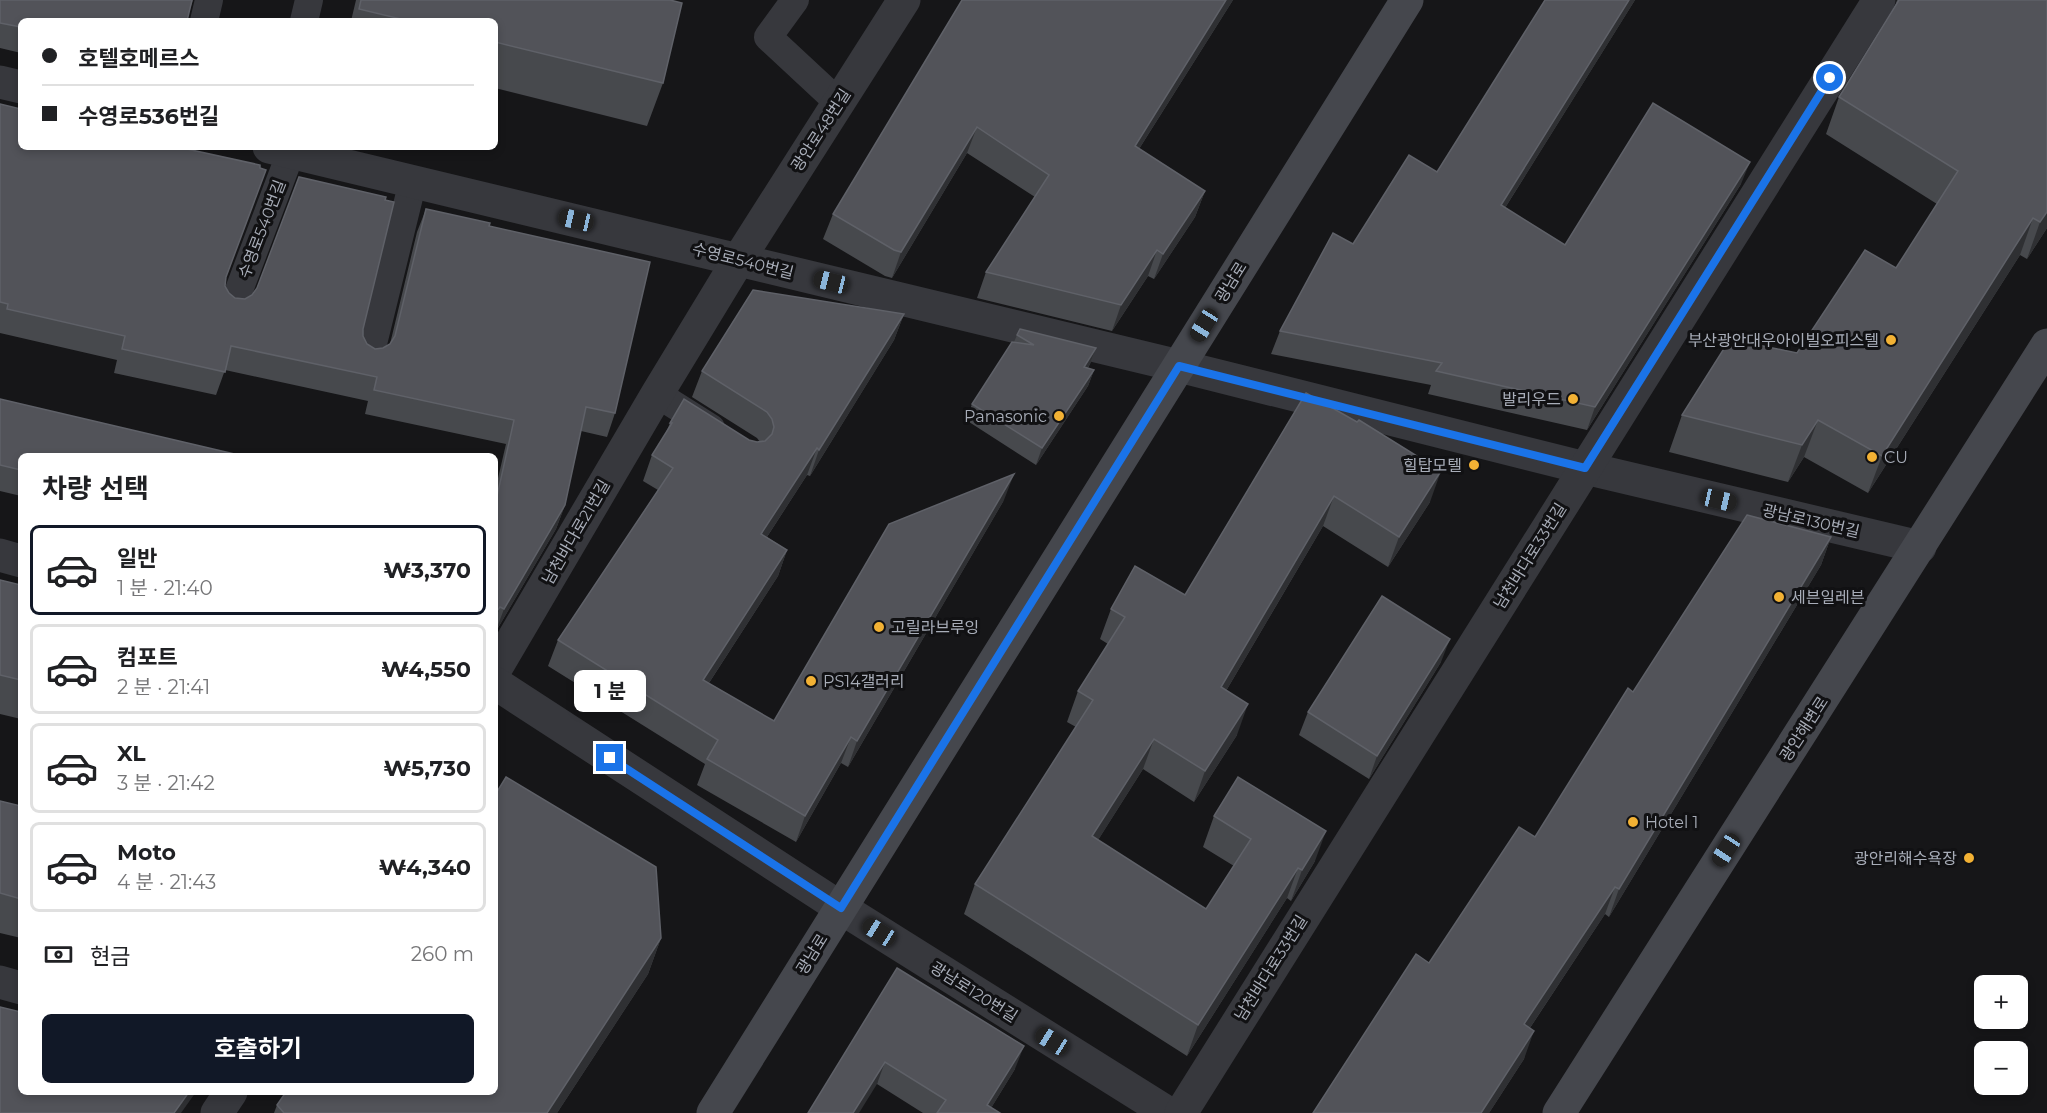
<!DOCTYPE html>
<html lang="ko">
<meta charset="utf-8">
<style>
:root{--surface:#fff;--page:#f6f6f6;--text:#202124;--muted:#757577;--line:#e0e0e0;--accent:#111827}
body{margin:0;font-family:Montserrat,"Noto Sans KR",sans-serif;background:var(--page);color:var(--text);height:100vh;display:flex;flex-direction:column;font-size:22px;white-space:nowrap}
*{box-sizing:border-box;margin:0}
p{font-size:20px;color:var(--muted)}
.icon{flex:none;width:33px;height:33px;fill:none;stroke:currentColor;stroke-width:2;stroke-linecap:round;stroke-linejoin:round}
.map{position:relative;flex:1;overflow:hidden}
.side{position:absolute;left:18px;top:453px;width:480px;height:642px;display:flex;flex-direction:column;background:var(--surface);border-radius:9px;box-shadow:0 3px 9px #0003}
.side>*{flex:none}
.hud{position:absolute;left:18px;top:18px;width:480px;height:132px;border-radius:9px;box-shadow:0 3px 9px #0003;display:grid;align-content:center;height:132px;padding:0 24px;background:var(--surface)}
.buttons{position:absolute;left:1974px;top:975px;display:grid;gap:12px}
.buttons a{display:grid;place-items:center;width:54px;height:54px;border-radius:9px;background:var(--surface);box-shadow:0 3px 9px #0003;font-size:30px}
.end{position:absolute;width:27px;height:27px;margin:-14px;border:8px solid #1a73e8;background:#fff;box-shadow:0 0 0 3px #fff}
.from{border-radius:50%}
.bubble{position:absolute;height:42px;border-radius:9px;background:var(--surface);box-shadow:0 3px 9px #0003;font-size:20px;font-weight:700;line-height:42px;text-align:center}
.car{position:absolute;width:18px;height:36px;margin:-18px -9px;border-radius:8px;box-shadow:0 0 4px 2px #0007;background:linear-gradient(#222 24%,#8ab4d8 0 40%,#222 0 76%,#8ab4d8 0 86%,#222 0)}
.hud b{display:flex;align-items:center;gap:21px;height:57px;font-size:22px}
.hud b+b{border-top:2px solid var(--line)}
.hud i{width:15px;height:15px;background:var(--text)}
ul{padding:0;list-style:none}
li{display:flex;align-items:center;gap:18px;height:90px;margin:0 12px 9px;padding:0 12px;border:3px solid var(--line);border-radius:9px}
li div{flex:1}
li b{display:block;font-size:22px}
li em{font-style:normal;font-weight:700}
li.selected{border-color:var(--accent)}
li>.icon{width:54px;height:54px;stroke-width:1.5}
h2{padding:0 24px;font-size:27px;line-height:72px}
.pay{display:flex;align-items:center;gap:15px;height:66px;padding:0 24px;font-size:22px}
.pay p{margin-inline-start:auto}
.action{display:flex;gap:12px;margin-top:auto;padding:12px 24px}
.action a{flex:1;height:69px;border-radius:9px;background:var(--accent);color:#fff;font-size:24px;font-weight:700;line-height:69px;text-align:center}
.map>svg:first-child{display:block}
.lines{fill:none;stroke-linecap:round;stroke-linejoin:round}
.lane{stroke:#37383d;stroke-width:28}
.street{stroke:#37383d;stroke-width:33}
.secondary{stroke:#45474d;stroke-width:33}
.wall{fill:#47494d}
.shaded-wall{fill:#2f3033}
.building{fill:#525359;stroke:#5f6168;stroke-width:1.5}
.route{stroke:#1a73e8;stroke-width:8}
.poi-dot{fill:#f2b134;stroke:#111113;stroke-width:2}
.labels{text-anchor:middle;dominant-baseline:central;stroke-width:6;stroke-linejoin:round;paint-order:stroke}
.street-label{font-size:16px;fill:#a8adb8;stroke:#111113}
.poi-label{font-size:16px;fill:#a8adb8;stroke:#111113;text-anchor:end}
</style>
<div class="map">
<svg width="2047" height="1113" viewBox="0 0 2047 1113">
<rect width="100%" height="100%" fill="#161618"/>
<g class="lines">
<g class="lane">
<polyline points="795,0 768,37 839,103"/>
<polyline points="204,21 209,0"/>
<polyline points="304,21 309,0"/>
<polyline points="233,306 291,152"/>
<polyline points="370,356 413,181"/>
<polyline points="657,394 711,428"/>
</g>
<g class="street">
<polyline points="0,82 21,87"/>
<polyline points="269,147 1179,366 1585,468 1920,547"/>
<polyline points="0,555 21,561"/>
<polyline points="495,670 657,394 739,259 904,0"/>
<polyline points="495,683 841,908 1168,1113"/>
<polyline points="0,982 21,988"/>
<polyline points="217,1113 231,1092"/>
<polyline points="1181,1113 1879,0"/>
</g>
<g class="secondary">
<polyline points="713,1113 1407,0"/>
<polyline points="1559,1113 2047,345"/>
</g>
</g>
<g class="wall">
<polygon points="0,0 193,0 190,9 21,21 21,53 0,48"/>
<polygon points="356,0 670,0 663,83 647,126 495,88 495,21 351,21"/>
<polygon points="962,0 1233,0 1139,149 1205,191 1195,217 1154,279 1148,276 1112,331 977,298 986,272 1035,197 967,153 892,278 885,276 823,239 833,214"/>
<polygon points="1545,0 1635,0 1505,208 1565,245 1741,184 1587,430 1428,394 1431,385 1271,354 1280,331 1353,244 1437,172"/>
<polygon points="1897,0 2047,0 2047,228 2027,259 2020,255 1868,493 1804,457 1788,482 1669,452 1682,415 1797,353 1896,268 1937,204 1826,134 1839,97 1894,9"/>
<polygon points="0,104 226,278 225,286 229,293 235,298 363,329 363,336 367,344 375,349 383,348 390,344 417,232 426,209 489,226 615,413 607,437 581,431 565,505 556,529 495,633 495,491 506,444 365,414 368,401 225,370 216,395 114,373 117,360 0,333"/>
<polygon points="904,314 894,340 810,476 807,475 767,537 787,550 778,576 709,683 774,721 1004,500 848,767 841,763 796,842 697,785 705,764 548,666 558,640 658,490 643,481 652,455 665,435 670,423 757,442 760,442 757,438 692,397 702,371"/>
<polygon points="1017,335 1096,348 1090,364 1088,368 1094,370 1088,386 1036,465 966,420 972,404 1014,342"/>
<polygon points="1306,393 1430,502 1388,567 1323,526 1226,691 1237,735 1194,802 1143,769 1098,840 1206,909 1234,866 1203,847 1214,816 1315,861 1291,901 1287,898 1187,1056 964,914 975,884 1076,727 1067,722 1078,691 1108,644 1100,639 1111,609 1185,595"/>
<polygon points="0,399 21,456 21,496 0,491"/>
<polygon points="1831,537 1821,565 1609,917 1605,914 1530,1028 1524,1059 1489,1113 1313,1113 1429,963 1535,837 1633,692"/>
<polygon points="0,580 21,585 21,719 0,714"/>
<polygon points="1441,662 1369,779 1299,735 1308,712"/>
<polygon points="0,801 21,806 21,938 0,933"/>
<polygon points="661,938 648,974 557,1113 274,1113 277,1105"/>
<polygon points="897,968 1015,1069 991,1108 1000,1113 923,1113 877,1084"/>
</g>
<g class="shaded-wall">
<polygon points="1226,0 1233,0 1125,171 1135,146"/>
<polygon points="1629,0 1635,0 1493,227 1501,205"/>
<polygon points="977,127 967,153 892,278 901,252"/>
<polygon points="1750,162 1741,184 1587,430 1595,407"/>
<polygon points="1205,191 1195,217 1154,279 1163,254"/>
<polygon points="2047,212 2047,228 2027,259 2040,222"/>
<polygon points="2033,218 2020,255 1868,493 1882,456"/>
<polygon points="1157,250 1148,276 1112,331 1121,305"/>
<polygon points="904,314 894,340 810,476 819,450"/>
<polygon points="1096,348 1090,364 1078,383 1084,367"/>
<polygon points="1094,370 1088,386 1036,465 1042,448"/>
<polygon points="1818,420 1804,457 1788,482 1802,445"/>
<polygon points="817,448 807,475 752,560 761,534"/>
<polygon points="1441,471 1430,502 1388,567 1399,537"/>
<polygon points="1014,474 1004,500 848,767 857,741"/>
<polygon points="1334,496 1323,526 1210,718 1221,687"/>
<polygon points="565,505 556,529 495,633 504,609"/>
<polygon points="1831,537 1821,565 1609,917 1619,889"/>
<polygon points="787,550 778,576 694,706 703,680"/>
<polygon points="500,607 495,620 495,614"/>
<polygon points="1450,639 1441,662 1369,779 1377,756"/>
<polygon points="1248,704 1237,735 1194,802 1205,771"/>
<polygon points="851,737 841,763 796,842 805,816"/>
<polygon points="1154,739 1143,769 1081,867 1092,836"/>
<polygon points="1326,831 1315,861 1291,901 1302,870"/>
<polygon points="1298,868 1287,898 1187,1056 1198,1025"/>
<polygon points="1615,887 1605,914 1514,1052 1524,1024"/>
<polygon points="661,938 648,974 557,1113 547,1113"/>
<polygon points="1534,1031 1524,1059 1489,1113 1481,1113"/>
<polygon points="1024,1046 1015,1069 988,1113 987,1105"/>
<polygon points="885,1062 877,1084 859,1113 853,1113"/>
<polygon points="189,1092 196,1092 181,1113 174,1113"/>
</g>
<g class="building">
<polygon points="0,0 192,0 187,21 21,21 21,27 0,23"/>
<polygon points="361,0 670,0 682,3 663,83 495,42 495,21 409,21 359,9"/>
<polygon points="962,0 1226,0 1135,146 1205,191 1163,254 1157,250 1121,305 986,272 1049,175 977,127 901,252 894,250 833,214"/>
<polygon points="1545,0 1629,0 1501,205 1565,245 1653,103 1750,162 1595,407 1436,371 1442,363 1280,331 1333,233 1353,244 1409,155 1437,172"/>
<polygon points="1899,0 2047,0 2047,212 2040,222 2033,218 1882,456 1818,420 1802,445 1682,415 1730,339 1797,353 1865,250 1896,268 1958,171 1839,97"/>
<polygon points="0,104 21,109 21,147 178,147 260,165 260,168 266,170 226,277 225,286 229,293 235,298 245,299 252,295 257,288 299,177 386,197 385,200 394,202 363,329 363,336 367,344 375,349 383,348 390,344 395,336 426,209 490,223 489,226 650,262 615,413 586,407 565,505 504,609 500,607 495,614 495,505 514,420 374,390 377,377 231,346 225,372 122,349 125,336 7,309 8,304 0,302"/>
<polygon points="753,290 904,314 819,450 817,448 761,534 787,550 703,680 774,721 889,524 1014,474 857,741 851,737 805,816 707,759 718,740 558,640 673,468 652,455 672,423 670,423 684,399 749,440 757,442 765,441 772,434 774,427 772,419 767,412 702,371"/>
<polygon points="1020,329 1096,348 1084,367 1094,370 1042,448 972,404 1012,342 1034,345 1017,335"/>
<polygon points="1306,393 1357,422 1359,420 1441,471 1399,537 1334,496 1221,687 1248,704 1205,771 1154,739 1092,836 1206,909 1251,839 1214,816 1238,777 1326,831 1302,870 1298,868 1198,1025 975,884 1093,700 1078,691 1125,617 1111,609 1135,566 1185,595"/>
<polygon points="0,399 243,456 21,456 21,470 0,465"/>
<polygon points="1747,515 1831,537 1619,889 1615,887 1524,1024 1534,1031 1481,1113 1313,1113 1416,954 1429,963 1519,827 1535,837 1628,688 1633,692"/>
<polygon points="0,580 21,585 21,680 0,675"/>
<polygon points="1382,596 1450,639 1377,756 1308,712"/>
<polygon points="506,777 656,867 661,938 547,1113 284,1113 277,1105 286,1092 495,1092 495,795"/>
<polygon points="0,801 21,806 21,899 0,893"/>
<polygon points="897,968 1024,1046 987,1105 1000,1113 937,1113 946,1100 885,1062 853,1113 808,1113"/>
<polygon points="0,1007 21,1012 21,1092 189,1092 174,1113 0,1113"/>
</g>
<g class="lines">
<polyline class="route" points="610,758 841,908 1179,366 1585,468 1830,78"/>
</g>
<g class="poi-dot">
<circle cx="1891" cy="340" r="6"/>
<circle cx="1573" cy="399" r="6"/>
<circle cx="1059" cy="416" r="6"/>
<circle cx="1872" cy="457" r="6"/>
<circle cx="1474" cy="465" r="6"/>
<circle cx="1779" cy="597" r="6"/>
<circle cx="879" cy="627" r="6"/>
<circle cx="811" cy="681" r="6"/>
<circle cx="1633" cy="822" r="6"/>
<circle cx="1969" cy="858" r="6"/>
</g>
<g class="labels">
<g class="street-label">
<text transform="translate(821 130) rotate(-57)">광안로48번길</text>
<text transform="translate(262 229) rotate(-69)">수영로540번길</text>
<text transform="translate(743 261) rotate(14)">수영로540번길</text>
<text transform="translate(1231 282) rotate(-58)">광남로</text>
<text transform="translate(1811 521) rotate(13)">광남로130번길</text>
<text transform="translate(576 532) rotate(-60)">남천바다로21번길</text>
<text transform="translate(1530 556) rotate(-58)">남천바다로33번길</text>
<text transform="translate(1804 729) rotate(-57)">광안해변로</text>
<text transform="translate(812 954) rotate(-58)">광남로</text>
<text transform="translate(1271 968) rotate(-58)">남천바다로33번길</text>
<text transform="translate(974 992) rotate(32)">광남로120번길</text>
</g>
<g class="poi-label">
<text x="1879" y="340">부산광안대우아이빌오피스텔</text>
<text x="1561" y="399">발리우드</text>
<text x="1047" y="416">Panasonic</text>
<text x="1884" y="457" text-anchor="start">CU</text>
<text x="1462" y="465">힐탑모텔</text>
<text x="1791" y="597" text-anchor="start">세븐일레븐</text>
<text x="891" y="627" text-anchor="start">고릴라브루잉</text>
<text x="823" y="681" text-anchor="start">PS14갤러리</text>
<text x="1645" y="822" text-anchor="start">Hotel 1</text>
<text x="1957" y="858">광안리해수욕장</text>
</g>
</g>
</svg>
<div class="buttons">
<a>+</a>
<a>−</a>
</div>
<i class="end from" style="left:1830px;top:78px"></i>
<i class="end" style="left:610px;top:758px"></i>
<div class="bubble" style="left:574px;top:670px;width:72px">1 분</div>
<i class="car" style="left:576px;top:220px;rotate:283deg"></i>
<i class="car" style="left:831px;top:282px;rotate:284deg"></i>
<i class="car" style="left:1204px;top:325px;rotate:212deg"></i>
<i class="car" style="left:1719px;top:500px;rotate:103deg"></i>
<i class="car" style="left:1726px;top:850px;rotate:213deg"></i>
<i class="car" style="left:879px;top:932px;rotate:302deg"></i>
<i class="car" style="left:1052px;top:1041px;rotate:302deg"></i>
<div class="hud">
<b><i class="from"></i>호텔호메르스</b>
<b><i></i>수영로536번길</b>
</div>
<section class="side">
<h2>차량 선택</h2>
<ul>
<li class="selected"><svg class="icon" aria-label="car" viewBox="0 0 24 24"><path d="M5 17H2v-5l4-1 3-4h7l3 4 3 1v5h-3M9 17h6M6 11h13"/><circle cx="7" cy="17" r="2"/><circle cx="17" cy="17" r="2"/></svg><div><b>일반</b><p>1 분 · 21:40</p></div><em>₩3,370</em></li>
<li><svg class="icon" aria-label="car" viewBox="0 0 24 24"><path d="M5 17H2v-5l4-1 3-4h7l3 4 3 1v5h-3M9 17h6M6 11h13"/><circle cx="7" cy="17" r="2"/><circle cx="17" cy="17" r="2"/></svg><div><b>컴포트</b><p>2 분 · 21:41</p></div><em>₩4,550</em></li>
<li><svg class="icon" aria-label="car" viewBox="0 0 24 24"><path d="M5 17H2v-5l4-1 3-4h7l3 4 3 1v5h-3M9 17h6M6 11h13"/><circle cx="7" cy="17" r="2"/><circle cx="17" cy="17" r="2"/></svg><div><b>XL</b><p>3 분 · 21:42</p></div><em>₩5,730</em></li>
<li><svg class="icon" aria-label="car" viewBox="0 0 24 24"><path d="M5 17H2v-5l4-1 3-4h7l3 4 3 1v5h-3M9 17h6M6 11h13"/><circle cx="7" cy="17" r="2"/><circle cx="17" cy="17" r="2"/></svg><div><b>Moto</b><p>4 분 · 21:43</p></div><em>₩4,340</em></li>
</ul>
<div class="pay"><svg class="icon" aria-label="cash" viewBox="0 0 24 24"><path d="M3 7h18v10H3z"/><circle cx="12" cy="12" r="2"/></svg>현금<p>260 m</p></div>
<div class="action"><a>호출하기</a></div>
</section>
</div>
